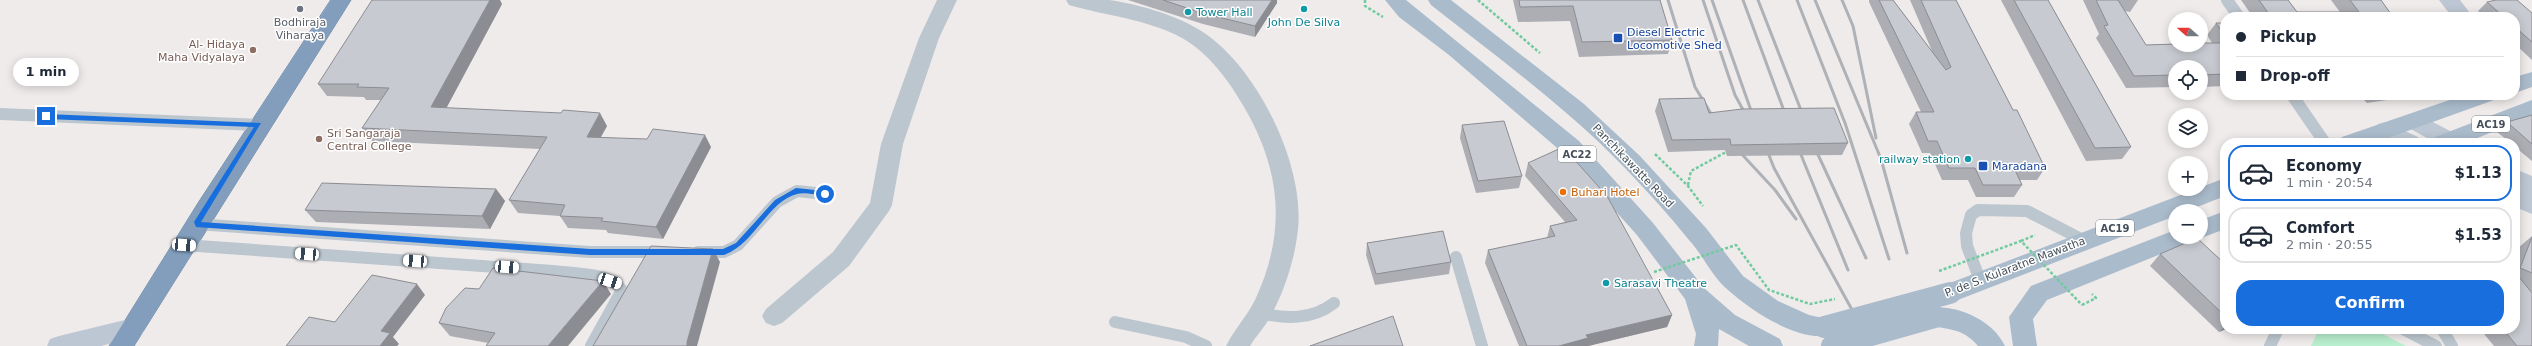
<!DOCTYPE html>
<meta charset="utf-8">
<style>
:root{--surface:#fff;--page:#f2f2f3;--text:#1f2937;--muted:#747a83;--line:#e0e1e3;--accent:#186edc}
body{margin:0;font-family:"DejaVu Sans",sans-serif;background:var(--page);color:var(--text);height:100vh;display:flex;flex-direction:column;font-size:15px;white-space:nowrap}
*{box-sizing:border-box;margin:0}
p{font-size:13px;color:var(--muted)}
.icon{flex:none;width:22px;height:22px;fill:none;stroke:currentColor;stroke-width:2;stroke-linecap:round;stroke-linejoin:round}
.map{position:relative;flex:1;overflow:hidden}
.panel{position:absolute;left:2220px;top:138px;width:300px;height:196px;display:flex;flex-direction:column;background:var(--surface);border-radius:16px;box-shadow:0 2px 10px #0003}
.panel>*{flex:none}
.top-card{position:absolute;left:2220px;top:12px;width:300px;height:88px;border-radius:16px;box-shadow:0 2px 10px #0003;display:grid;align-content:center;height:88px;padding:0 16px;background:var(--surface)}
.needle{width:26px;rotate:291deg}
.tools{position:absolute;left:2168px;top:12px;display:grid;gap:8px}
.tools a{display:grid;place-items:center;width:40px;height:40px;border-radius:50%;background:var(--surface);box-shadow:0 2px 10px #0003;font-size:20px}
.end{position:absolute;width:18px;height:18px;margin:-9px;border:5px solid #186edc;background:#fff;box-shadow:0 0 0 2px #fff}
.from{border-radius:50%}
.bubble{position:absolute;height:28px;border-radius:14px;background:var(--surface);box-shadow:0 2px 10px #0003;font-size:13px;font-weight:600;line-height:28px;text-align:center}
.car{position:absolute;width:12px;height:24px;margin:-12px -6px;border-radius:5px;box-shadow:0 0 3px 1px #0007;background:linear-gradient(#fff 24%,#345 0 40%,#fff 0 76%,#345 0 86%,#fff 0)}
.top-card b{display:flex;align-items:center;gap:14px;height:38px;font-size:15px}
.top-card b+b{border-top:1px solid var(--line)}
.top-card i{width:10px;height:10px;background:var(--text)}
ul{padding:7px 0 0;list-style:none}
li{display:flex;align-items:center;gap:12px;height:56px;margin:0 8px 6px;padding:0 8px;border:2px solid var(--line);border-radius:16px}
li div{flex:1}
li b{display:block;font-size:15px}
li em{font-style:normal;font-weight:600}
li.on{border-color:var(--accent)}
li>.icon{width:36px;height:36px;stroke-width:1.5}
.cta{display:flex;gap:8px;margin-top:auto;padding:8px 16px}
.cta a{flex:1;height:46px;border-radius:16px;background:var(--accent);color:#fff;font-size:16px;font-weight:600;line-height:46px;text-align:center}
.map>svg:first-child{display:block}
.green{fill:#b8eecd}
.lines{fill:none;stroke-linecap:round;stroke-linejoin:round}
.highway-casing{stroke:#6e89a7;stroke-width:1}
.path{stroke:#70cb9e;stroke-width:2.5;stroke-dasharray:3 2;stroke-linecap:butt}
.lane{stroke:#bcc6ce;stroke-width:12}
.street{fill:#bcc6ce;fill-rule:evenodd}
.secondary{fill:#bcc7d3;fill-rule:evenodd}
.primary{fill:#aabbcb;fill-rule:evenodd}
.highway{fill:#829ebc;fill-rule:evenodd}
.rail{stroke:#aeb1b6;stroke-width:3}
.path-bridge{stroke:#70cb9e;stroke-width:2.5;stroke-dasharray:3 2;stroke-linecap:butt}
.primary-bridge{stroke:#aabbcb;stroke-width:22}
.wall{fill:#acaeb4}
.shaded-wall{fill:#8c8d92}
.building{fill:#c8cad1;stroke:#8c8d92}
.route{fill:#186edc}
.worship-dot{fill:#6b7280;stroke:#fff;stroke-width:1.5}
.culture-dot{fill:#0f9aa8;stroke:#fff;stroke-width:1.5}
.transit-dot{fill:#1a4fb4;stroke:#fff;stroke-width:1.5}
.education-dot{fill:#8d6e63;stroke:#fff;stroke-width:1.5}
.food-dot{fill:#e8710a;stroke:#fff;stroke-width:1.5}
.labels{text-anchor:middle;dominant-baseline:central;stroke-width:3;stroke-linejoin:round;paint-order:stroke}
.shield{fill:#fff;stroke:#7c848b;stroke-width:1}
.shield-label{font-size:10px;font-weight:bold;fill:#444f59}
.culture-label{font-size:11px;fill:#0d838f;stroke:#fff;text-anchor:start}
.worship-label{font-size:11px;fill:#5b616d;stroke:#fff}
.transit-label{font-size:11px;fill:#164399;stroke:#fff;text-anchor:start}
.education-label{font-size:11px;fill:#785e54;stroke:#fff;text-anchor:end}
.street-label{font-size:11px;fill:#444f59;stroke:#fff}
.food-label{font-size:11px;fill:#c56008;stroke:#fff;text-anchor:start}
</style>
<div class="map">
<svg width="2532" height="346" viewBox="0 0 2532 346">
<rect width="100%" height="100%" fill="#efebeb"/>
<polygon class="green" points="2319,329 2373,329 2406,346 2311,346"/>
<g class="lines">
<g class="highway-casing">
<polygon id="highway" points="331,0 351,0 134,346 109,346 198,203"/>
</g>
<g class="path">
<polyline points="1365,0 1365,6 1383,17"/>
<polyline points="1478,0 1540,53"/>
<polyline points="1655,154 1688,186 1703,206"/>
<polyline points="1688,185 1691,171 1726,152"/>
<polyline points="2021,241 2035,235"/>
<polyline points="2082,305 2096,298 2092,294"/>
</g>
<g class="lane">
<polyline points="2227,0 2239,17"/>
<polyline points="2292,95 2325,143"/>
<polyline points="0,114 259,125"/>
<polyline points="196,224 590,252 662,252"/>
<path d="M184,245L553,271C573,274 610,272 622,290L591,346"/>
<polyline points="698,252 724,252 738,245 777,202 797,191 825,194"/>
<polyline points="1456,257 1482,346"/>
<polyline points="1980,280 1967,246 1966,233 1971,215 1978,210 2027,211 2083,240"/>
<path d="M1260,313C1286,319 1312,320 1334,303"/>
<polyline points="1115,322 1186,337 1206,346"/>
<polyline points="2403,329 2436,346"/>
<polyline points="2442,329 2452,346"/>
<polyline points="2270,346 2278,329"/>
</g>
<g class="street">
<polygon points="937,0 957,0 939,38 903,144 892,205 889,211 849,266 782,323 774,326 766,323 762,316 766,309 833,252 870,203 881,144 919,38"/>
<path d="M1066,0C1080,0 1095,0 1109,0C1137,4 1173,14 1198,29C1255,62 1305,164 1298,229C1295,259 1284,293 1269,319C1264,328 1256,336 1250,346H1226C1234,330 1247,316 1255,300C1287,232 1281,170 1244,107C1229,81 1209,53 1182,38C1147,19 1107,16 1069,5Z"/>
</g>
<g class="secondary">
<polygon points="2439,0 2460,0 2473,17 2452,17"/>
<polygon points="2415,113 2462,137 2465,143 2436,143 2407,127 2404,121 2407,115"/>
<path d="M2386,122L2418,137L2421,143C2405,143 2384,146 2375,130L2378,124Z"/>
<polygon points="2515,169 2532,176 2532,195 2528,193 2532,195 2532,214 2515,207 2515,188 2521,190 2515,187"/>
<polygon points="133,318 142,321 145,328 142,335 101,346 47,346 50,339 59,336"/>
</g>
<g class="primary">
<polygon points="1385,0 1406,0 1579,141 1653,223 1704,288 1735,315 1780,339 1783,346 1749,346 1719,329 1718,346 1694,346 1696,334 1685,299 1637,235 1563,153 1449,55 1399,17"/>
<path d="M1428,0H1451L1584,104L1640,156L1706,228L1743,276L1778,301L1809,315L1832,320L1836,327L1832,334C1802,345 1750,310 1728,290C1712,277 1703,255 1689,240C1669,215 1647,191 1625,168C1566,107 1497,57 1431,5Z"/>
<polygon points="2532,72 2532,87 2515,93 2515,77"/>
<polygon points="2464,95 2497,95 2494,100 2374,143 2339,143 2342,137"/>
<polygon points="2532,100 2532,116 2465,143 2432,143 2435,137"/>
<polygon points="2225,178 2225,196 2187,211 2175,211 2175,216 1950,303 1942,300 1938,293 1942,286"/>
<polygon points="2225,211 2225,229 2201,238 2198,237 2201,237 2201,220"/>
<polygon points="2175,230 2175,237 2191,237 2188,243 2047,300 2033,319 2037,346 2013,346 2009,317 2031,286"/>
<path d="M1935,307C1962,307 1993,321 2005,346H1978C1961,326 1947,331 1927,324L1923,317L1927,310Z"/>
</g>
<use href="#highway" class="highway"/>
<g class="rail">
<polyline points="1668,0 1695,87 1716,122"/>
<polyline points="1703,0 1735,95 1748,119"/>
<polyline points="1712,0 1754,119"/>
<polyline points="1743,0 1787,119"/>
<polyline points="1758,0 1804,118"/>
<polyline points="1797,0 1845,123 1889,259"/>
<polyline points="1815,0 1881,159 1907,253"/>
<polyline points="1842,0 1853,26 1876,138"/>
<polyline points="1765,145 1774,168 1867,337"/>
<polyline points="1797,145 1848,270"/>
<polyline points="1814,146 1866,258"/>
<polyline points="1737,149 1775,190 1796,219"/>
</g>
<g class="path-bridge">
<polyline points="1939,271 2021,241 2082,305"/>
<polyline points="1654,272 1736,245 1769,290 1810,304 1835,299"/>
</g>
<g class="primary-bridge">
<polyline points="1824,327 1950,293"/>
<polyline points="1832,346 1935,317"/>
</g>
</g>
<g class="wall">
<polygon points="1128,0 1277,0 1277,3 1255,37 1203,24"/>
<polygon points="1513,0 1660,0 1672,40 1668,54 1579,57 1570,21 1518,22"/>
<polygon points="1869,0 1893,0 1932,51 1910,0 1956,0 2013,110 2045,168 2037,180 2020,180 2022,185 2014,197 1976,197 1968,180 1942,180 1930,153 1922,153 1909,124 1916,112 1921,112 1869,2"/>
<polygon points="2001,0 2048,0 2131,147 2122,159 2086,161"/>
<polygon points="2083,0 2138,0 2130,12 2125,11 2146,45 2212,43 2207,35 2216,23 2225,23 2225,86 2201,87 2201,67 2175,67 2175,87 2126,88 2096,38 2099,34"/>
<polygon points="2241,0 2288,0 2297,12 2340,12 2331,0 2381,0 2393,17 2253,17"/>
<polygon points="2487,2 2532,13 2532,60 2515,44 2515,17 2485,17 2478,11"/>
<polygon points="502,4 446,108 607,126 601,137 711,147 663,239 608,233 606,230 568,228 560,216 518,213 509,200 540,149 372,141 362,128 381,100 366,100 364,97 327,96 318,84"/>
<polygon points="2359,95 2392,95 2387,100 2367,103"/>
<polygon points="1659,99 1709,113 1848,143 1842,155 1727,156 1725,150 1668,152 1655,111"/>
<polygon points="2532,115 2532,161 2515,147 2515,143 2511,143 2497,132 2507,122"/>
<polygon points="1462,125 1522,176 1519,188 1476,193 1460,138"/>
<polygon points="1528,163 1672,315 1667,327 1588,346 1519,346 1485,263 1488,250 1547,238 1550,226 1565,222 1525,176"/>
<polygon points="496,189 505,201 490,229 316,222 305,210"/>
<polygon points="2532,236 2532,292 2531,291 2532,346 2494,346 2480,329 2515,329 2515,257 2518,248"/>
<polygon points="1367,243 1451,262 1449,274 1375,285 1366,255"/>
<polygon points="2160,254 2225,264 2225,279 2224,279 2225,280 2225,329 2226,329 2219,332 2150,266"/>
<polygon points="479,289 611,294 488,343 450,336 439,323"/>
</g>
<g class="shaded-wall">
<polygon points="490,0 500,0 502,4 440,120 431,107"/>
<polygon points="1272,0 1277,0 1277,3 1255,37 1255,26"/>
<polygon points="600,113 607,126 594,149 587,137"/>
<polygon points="705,135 711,147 663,239 656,227"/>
<polygon points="496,189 505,201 490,229 482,216"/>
<polygon points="713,249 720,262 697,346 687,346 687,342"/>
<polygon points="2225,274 2225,279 2222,282 2221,276"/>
<polygon points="603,281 611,294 568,346 548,346"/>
<polygon points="417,284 425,295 393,337 399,344 397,346 380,346 381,331"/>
<polygon points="1672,315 1667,327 1588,346 1559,346 1586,335"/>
<polygon points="2225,326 2225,329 2226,329 2219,332"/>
</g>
<g class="building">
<polygon points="372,0 490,0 431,107 561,113 563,110 600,113 587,137 647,139 653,129 705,135 656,227 601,221 603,218 560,216 565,205 509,200 547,137 362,128 389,88 357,87 359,84 318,84"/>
<polygon points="1163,0 1272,0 1255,26 1202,13"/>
<polygon points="1519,0 1660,0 1672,40 1582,42 1573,6 1520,7"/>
<polygon points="1879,0 1893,0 1946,70 1951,67 1921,0 1956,0 2013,110 2017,110 2045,168 2014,168 2022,185 1983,185 1975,168 1949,168 1937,141 1928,141 1916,112 1934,112"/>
<polygon points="2014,0 2048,0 2131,147 2095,148"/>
<polygon points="2096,0 2118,0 2146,45 2175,44 2175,45 2201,45 2201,43 2225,43 2225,74 2201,75 2201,67 2175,67 2175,75 2134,76 2104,26 2108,25"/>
<polygon points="2259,0 2288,0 2297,12 2359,12 2350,0 2381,0 2393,17 2271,17"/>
<polygon points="2496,0 2517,0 2532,13 2532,42 2515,27 2515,17 2504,17 2487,2"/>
<polygon points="2216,23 2225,23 2225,36"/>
<polygon points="1704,98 1709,113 1742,109 1834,108 1848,143 1731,145 1730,139 1672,140 1659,99"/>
<polygon points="2532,115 2532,144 2507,122"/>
<polygon points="1504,121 1522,176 1478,181 1462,125"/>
<polygon points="1563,147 1607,196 1672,315 1586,335 1588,338 1559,346 1527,346 1488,250 1555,236 1550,226 1577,220 1528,163"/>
<polygon points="322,183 496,189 482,216 305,210"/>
<polygon points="1443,231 1451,262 1376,274 1367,243"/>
<polygon points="2532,237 2532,273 2520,268"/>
<polygon points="2197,238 2225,264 2225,274 2221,276 2225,280 2225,316 2160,254"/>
<polygon points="651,246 713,249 687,342 687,346 593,346"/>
<polygon points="493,268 603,281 548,346 486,346 495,333 439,323 446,308 465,288 479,289"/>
<polygon points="2515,272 2532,293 2532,346 2517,346 2503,329 2515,329"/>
<polygon points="372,275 417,284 381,331 390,333 380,346 286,346 309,317 335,322"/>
<polygon points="1393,316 1403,346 1310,346"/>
</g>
<path class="route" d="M46,114L261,123L201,222L590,249H723L736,243L775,200L796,188L825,191L828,194L825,196C817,195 804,192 797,194C767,202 755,244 724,255H590L196,227L194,222L254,127L46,119L43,116Z"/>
<circle class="worship-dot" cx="300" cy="9" r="4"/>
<g class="culture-dot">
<circle cx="1304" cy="9" r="4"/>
<circle cx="1188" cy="12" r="4"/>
<circle cx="1968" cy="159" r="4"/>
<circle cx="1606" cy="283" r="4"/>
</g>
<g class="transit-dot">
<rect x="1613" y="33" width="10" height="10" rx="2"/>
<rect x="1978" y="161" width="10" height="10" rx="2"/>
</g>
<g class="education-dot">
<circle cx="253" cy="50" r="4"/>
<circle cx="319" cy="139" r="4"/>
</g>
<circle class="food-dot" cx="1563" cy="192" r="4"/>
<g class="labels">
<g class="shield">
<rect x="2472" y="116" width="38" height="16" rx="3"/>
<rect x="1558" y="146" width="38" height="16" rx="3"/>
<rect x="2096" y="220" width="38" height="16" rx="3"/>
</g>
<g class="shield-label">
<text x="2491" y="124">AC19</text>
<text x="1577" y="154">AC22</text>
<text x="2115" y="228">AC19</text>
</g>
<g class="culture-label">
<text x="1196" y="12">Tower Hall</text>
<text x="1304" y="22" text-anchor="middle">John De Silva</text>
<text x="1960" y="159" text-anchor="end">railway station</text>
<text x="1614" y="283">Sarasavi Theatre</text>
</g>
<g class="worship-label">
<text x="300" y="22">Bodhiraja<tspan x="300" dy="13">Viharaya</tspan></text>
</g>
<g class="transit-label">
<text x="1627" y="32">Diesel Electric<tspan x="1627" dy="13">Locomotive Shed</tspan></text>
<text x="1992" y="166">Maradana</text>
</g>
<g class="education-label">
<text x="245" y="44">Al- Hidaya<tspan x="245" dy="13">Maha Vidyalaya</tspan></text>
<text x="327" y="133" text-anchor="start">Sri Sangaraja<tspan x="327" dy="13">Central College</tspan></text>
</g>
<g class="street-label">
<text transform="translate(1633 166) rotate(46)">Panchikawatte Road</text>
<text transform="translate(2015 267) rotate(-21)">P. de S. Kularatne Mawatha</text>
</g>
<g class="food-label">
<text x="1571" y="192">Buhari Hotel</text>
</g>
</g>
</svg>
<div class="tools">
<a><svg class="needle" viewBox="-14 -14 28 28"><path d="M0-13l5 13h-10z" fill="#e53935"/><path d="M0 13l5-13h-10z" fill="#747a83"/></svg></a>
<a><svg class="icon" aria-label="locate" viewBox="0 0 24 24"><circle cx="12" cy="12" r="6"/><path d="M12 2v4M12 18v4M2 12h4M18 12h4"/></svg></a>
<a><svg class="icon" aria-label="layers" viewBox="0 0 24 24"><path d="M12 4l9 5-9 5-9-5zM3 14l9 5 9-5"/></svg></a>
<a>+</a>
<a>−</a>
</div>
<i class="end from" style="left:825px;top:194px"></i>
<i class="end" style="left:46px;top:116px"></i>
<div class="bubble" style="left:13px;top:58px;width:66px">1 min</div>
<i class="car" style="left:184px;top:245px;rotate:94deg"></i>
<i class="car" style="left:307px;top:254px;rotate:274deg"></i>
<i class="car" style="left:415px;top:261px;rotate:274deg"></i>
<i class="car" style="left:507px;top:267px;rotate:94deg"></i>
<i class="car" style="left:610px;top:281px;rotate:108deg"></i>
<div class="top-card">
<b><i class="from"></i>Pickup</b>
<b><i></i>Drop-off</b>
</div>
<section class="panel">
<ul>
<li class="on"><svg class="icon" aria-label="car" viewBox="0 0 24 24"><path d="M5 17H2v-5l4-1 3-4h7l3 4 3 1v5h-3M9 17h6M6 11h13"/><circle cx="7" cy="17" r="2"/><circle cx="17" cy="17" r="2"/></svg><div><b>Economy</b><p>1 min · 20:54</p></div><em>$1.13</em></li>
<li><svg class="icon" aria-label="car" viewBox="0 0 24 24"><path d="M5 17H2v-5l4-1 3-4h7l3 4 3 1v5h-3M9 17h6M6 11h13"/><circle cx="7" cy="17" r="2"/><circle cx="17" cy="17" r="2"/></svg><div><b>Comfort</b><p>2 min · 20:55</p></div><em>$1.53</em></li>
</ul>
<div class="cta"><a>Confirm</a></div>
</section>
</div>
